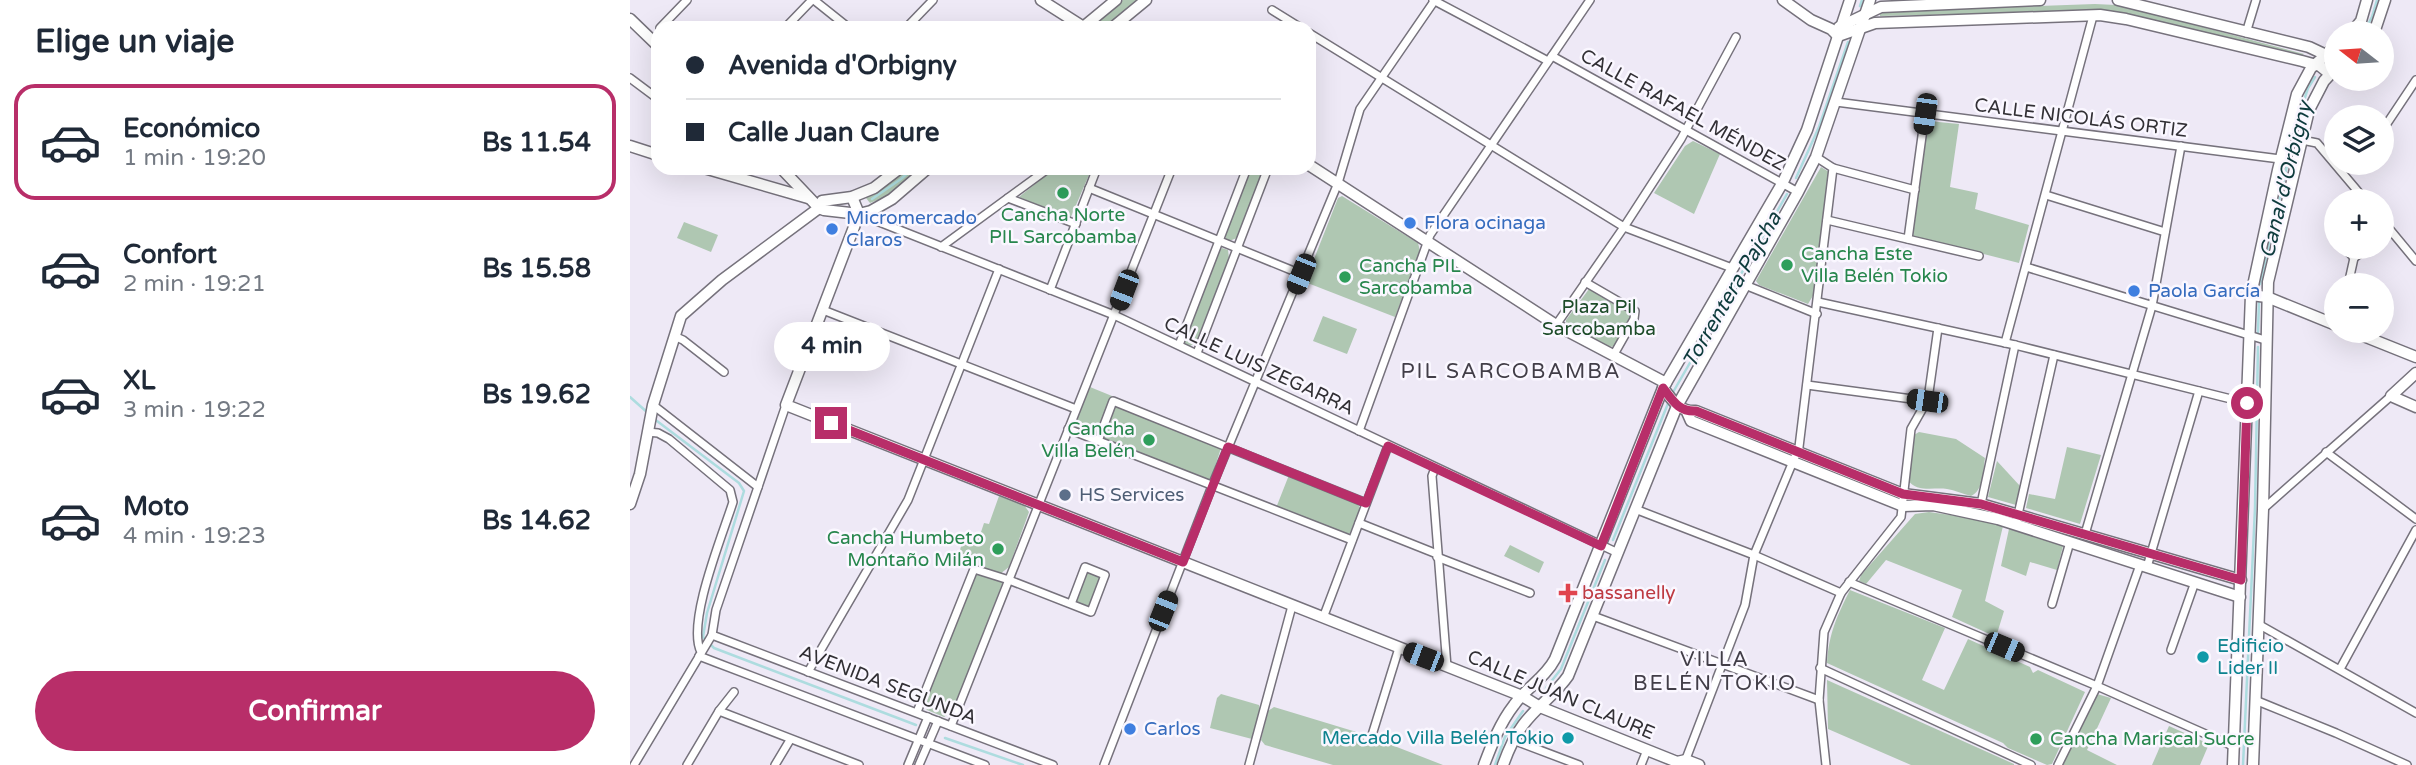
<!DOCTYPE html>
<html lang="es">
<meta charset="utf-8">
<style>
:root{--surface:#fff;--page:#f6f6f7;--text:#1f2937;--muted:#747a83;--line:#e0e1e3;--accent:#b82e69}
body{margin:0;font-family:"Varela Round",sans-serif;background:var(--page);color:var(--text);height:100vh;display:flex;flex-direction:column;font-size:26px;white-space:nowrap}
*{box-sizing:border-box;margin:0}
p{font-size:23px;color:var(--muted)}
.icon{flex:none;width:38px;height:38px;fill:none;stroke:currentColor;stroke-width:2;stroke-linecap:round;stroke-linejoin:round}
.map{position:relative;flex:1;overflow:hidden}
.panel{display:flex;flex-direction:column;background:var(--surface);width:630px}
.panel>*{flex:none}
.banner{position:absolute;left:21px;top:21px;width:665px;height:154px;border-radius:21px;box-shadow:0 7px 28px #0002;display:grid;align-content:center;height:154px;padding:0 35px;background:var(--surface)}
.needle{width:46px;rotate:287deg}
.tools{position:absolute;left:1694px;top:21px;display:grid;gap:14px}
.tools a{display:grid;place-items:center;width:70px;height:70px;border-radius:50%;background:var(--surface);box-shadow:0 7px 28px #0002;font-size:35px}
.end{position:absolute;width:32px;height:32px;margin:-16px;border:9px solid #b82e69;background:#fff;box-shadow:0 0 0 4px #fff}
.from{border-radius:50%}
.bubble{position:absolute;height:49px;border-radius:24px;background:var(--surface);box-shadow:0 7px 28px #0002;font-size:23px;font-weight:800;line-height:49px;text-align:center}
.car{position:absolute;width:21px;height:42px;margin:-21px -10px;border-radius:9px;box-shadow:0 0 5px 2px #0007;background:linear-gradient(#222 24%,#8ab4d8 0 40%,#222 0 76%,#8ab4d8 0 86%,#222 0)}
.banner b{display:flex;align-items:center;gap:24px;height:66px;font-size:26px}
.banner b+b{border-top:2px solid var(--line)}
.banner i{width:18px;height:18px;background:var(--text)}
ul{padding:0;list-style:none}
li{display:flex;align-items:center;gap:21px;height:116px;margin:0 14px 10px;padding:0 21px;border:4px solid transparent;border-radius:21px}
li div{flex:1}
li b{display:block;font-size:26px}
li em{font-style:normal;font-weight:800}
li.selected{border-color:var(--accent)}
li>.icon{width:63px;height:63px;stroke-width:1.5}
h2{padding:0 35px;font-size:32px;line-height:84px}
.button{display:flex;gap:14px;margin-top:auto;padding:14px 35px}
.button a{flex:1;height:80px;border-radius:42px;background:var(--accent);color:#fff;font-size:28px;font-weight:800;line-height:80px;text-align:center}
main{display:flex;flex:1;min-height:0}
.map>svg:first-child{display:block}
.green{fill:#afc7b2}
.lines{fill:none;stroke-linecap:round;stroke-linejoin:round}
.stream{stroke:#addcdf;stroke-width:2.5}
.street-casing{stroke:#76727c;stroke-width:10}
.secondary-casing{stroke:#76727c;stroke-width:13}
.street{stroke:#fff;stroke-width:7}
.secondary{stroke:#fff;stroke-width:10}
.route{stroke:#b82e69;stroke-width:9}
.leisure-dot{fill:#2e9e5b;stroke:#faf7ff;stroke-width:2.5}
.shop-dot{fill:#3f7fe0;stroke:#faf7ff;stroke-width:2.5}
.service-dot{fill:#5c6f8a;stroke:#faf7ff;stroke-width:2.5}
.health-dot{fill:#e0444e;stroke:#faf7ff;stroke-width:2.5}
.culture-dot{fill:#0f9aa8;stroke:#faf7ff;stroke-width:2.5}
.labels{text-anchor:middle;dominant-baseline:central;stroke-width:5;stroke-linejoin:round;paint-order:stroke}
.street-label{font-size:19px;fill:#323035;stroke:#faf7ff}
.leisure-label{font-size:19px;fill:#27864d;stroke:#faf7ff;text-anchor:start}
.shop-label{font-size:19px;fill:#366cbe;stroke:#faf7ff;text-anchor:start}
.park-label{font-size:19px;fill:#1c4b28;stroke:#faf7ff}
.service-label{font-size:19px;fill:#4e5e75;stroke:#faf7ff;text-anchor:start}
.health-label{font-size:19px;fill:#be3a42;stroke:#faf7ff;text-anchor:start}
.culture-label{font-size:19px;fill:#0d838f;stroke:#faf7ff;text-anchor:start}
.water-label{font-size:21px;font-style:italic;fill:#0e3b3d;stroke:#faf7ff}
.neighbourhood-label{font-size:21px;letter-spacing:2px;fill:#423e48;stroke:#faf7ff}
</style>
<main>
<section class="panel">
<h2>Elige un viaje</h2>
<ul>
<li class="selected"><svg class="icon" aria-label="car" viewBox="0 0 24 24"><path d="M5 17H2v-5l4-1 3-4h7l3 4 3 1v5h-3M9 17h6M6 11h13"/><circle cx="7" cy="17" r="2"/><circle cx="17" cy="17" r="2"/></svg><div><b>Económico</b><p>1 min · 19:20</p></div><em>Bs 11.54</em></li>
<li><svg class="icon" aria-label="car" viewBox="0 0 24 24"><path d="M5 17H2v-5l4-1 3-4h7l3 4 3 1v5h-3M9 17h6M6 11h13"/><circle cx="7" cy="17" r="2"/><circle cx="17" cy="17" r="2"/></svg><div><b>Confort</b><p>2 min · 19:21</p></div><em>Bs 15.58</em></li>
<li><svg class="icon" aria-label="car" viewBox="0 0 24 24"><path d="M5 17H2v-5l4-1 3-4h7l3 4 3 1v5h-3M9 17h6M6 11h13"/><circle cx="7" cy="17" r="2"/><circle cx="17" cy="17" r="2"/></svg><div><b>XL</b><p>3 min · 19:22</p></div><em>Bs 19.62</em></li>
<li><svg class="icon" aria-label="car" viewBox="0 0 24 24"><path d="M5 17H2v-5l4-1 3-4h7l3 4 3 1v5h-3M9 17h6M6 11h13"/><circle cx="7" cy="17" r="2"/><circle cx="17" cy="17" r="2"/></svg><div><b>Moto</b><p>4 min · 19:23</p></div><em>Bs 14.62</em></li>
</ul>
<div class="button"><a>Confirmar</a></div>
</section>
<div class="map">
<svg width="1786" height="765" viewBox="0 0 1786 765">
<rect width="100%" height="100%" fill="#eee9f6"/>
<g class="green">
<polygon points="493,0 510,0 476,28 461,26"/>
<polygon points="1465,4 1486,5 1539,18 1674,54 1670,57 1483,11 1250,16 1250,12"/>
<polygon points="1298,121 1329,124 1320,187 1348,193 1345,209 1399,225 1389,263 1283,236"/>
<polygon points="1063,141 1090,154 1064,214 1024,193 1055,146"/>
<polygon points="1191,167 1199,172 1184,294 1178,304 1129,285 1126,281"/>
<polygon points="276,168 293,168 258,196 240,203 236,198 237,195"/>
<polygon points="425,168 462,168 440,219 389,197"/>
<polygon points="621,168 635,168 607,238 599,241 596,240 595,233"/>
<polygon points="712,196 788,243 790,251 765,317 675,282 708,198"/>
<polygon points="54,222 88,235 81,252 47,238"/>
<polygon points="592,248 598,250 599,258 566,343 558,347 553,343 587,252"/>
<polygon points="959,289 1002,314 986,346 979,347 936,324 936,320"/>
<polygon points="693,316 727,329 717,354 683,341"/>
<polygon points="460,387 482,396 467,433 464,436 444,427"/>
<polygon points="485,407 489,407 591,448 581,479 578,480 476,440 473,436"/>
<path d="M1289,432L1326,439L1355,458C1353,471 1354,490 1341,496C1333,494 1325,490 1317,489C1304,487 1286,493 1278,480L1284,435Z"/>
<polygon points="1437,447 1471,455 1450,524 1396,508 1399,494 1425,499"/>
<polygon points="1367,461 1390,486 1386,505 1358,497"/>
<polygon points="659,475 727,501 730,509 720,533 716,535 646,508"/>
<polygon points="369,496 394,505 399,512 379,567 370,574 332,562 328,556 335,534 340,532 350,535 354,523 359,524"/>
<polygon points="1299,512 1342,518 1373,526 1355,601 1374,611 1366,637 1322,617 1332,590 1256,560 1236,584 1229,581 1231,575 1285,514"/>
<polygon points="1379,529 1433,546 1427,570 1400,562 1396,576 1371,566"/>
<polygon points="880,545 914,562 909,573 874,556"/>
<polygon points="460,572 470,578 459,607 448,603 446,600 456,574"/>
<polygon points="347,573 373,582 323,711 314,717 297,710 293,704 344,575"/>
<path d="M1220,590L1315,628L1292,680L1314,690L1338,639L1400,667L1403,673L1408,670L1455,692L1422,764L1417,765L1378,748L1373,743L1197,663C1199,633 1207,616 1220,590Z"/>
<polygon points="1197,680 1384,764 1384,765 1281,765 1198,729"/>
<polygon points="591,694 629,705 630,710 622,739 580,728 587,698"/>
<polygon points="1467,694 1481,698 1457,750 1487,765 1433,765"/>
<polygon points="644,707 733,734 734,740 740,744 754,742 813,765 703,765 635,745 631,740 638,711"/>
<polygon points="1539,726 1579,744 1570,765 1522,765"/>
</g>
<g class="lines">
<g class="stream">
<polyline points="1230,6 1232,0"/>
<polyline points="1733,33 1742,17 1747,0"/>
<polyline points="1166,178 1189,127 1218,42"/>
<polyline points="242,199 271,179 283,168"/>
<polyline points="1630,284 1667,122 1678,88 1685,77"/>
<polyline points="1628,332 1629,302"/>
<polyline points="1042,394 1157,194"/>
<polyline points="0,397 18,413"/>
<polyline points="23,418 109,483 114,491 77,613 73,637 84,648 286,725"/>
<polyline points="983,540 1039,401"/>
<polyline points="916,688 931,669 975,560"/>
<polyline points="315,738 393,765"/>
<polyline points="865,765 875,737 893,711"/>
<polyline points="1613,765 1625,508 1628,347"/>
</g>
<g class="street-casing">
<g id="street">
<polyline points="184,0 219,28"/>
<polyline points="803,0 918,61"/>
<polyline points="642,10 671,28"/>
<polyline points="30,28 57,0"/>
<polyline points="155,28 182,0"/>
<polyline points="276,28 303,0"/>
<polyline points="679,33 994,227 1102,268"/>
<polyline points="1616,33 1626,0"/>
<polyline points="922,56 1168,192"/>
<polyline points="0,78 28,99"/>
<polyline points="1206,102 1650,159"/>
<polyline points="1752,131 1786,80"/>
<polyline points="1672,140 1687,143 1736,201"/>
<polyline points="131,168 141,168"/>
<polyline points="1203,168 1285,190"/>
<polyline points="459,188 671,274"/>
<polyline points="1416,195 1535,232"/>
<polyline points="378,198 446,224"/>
<polyline points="229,214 484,315 988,553"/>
<polyline points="1197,220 1349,256"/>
<polyline points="1752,220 1786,261"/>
<polyline points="1278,239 1295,114"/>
<polyline points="311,247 419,168"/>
<polyline points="1714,247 1724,258"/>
<polyline points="1396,267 1635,340"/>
<polyline points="955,282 1005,311 1004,319 983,356"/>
<polyline points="1115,285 1187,314"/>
<polyline points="1718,285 1724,258 1738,247"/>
<polyline points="420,290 467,168"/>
<polyline points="1188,302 1385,345 1617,403"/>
<polyline points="193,310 446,409"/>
<polyline points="926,325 994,227 1051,139 1106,37"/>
<polyline points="44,336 53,340 94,372"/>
<polyline points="1375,343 1463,16"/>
<polyline points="549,345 617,168"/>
<polyline points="567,353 638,168"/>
<polyline points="1177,385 1297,401"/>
<polyline points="23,405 128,487"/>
<polyline points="438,429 722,540"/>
<polyline points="729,431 800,235 960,0"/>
<path d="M17,432L28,433L39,439L100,490L103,502C93,534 56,623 71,652"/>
<polyline points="468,441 483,401 736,503"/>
<polyline points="1696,452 1786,519"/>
<polyline points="805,468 802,476 817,667"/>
<polyline points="1351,504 1385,345"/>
<polyline points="1005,509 1124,555 1211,593"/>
<polyline points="1633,509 1761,396"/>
<polyline points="1387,519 1424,355"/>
<polyline points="729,523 807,554"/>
<polyline points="1455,534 1522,306 1551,146"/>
<polyline points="807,557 900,593"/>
<polyline points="1517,567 1569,391"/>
<polyline points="1219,582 1467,686 1605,747"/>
<polyline points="1422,604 1440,542"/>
<polyline points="963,616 1189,700"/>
<polyline points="693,618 758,446"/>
<polyline points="1628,624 1786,713"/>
<polyline points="82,635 423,765"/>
<polyline points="1541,650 1565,582"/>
<polyline points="69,656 355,765"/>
<polyline points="1190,668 1401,765"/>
<polyline points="1710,669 1786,530"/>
<polyline points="178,672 278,500 369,269"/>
<polyline points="1625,700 1706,733 1777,765"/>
<polyline points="89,711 229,765"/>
<polyline points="287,712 344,569 379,580 461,612 475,575 455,567 441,604"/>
<polyline points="321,726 542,168"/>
<polyline points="742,735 769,648"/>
<polyline points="883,740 949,765"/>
<polyline points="1054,764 1115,605 1124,555 1169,447 1203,168 1186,157"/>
<polyline points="4,765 82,635 86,610 156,405"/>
<polyline points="57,765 89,711 104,692"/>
<polyline points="145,765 160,740"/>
<polyline points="278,765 298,717"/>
<polyline points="289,765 308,721"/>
<polyline points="474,765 582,486 708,183 730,109 805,0"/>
<polyline points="619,765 662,606"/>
<polyline points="1011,765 1017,750"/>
<polyline points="1196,765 1189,700 1194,632 1211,593 1271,517 1281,429 1298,399 1308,328"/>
<polyline points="1428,765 1467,686 1510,565"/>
</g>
</g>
<g class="secondary-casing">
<g id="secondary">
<polyline points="411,0 455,28"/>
<polyline points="1153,0 1181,20 1201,29 1208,36 1245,23 1470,15 1496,19 1672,61 1690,66 1700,74"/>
<polyline points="1488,0 1679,47 1696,55 1706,64"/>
<polyline points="0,19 28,46"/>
<polyline points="1209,27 1251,7 1410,0"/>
<polyline points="452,28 486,0"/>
<polyline points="482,28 516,0"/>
<polyline points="1721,33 1731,21 1737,0"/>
<polyline points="1744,33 1755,0"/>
<polyline points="0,146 28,155"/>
<polyline points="679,165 926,325 1036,383"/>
<polyline points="74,168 178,198"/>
<polyline points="151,168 189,208 194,210 229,214 241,211 262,199 298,168"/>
<polyline points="222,197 229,214 156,405 892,696 910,707 1017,750 1047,762 1056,760 1069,765"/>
<polyline points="1621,295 1637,297 1706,325"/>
<polyline points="1721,331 1786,357"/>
<polyline points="1786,373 1761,396 1786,407"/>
<path d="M1033,388C1043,401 1049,412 1066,411L1273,494L1351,504L1611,580"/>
<polyline points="1057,412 1061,421 1273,506 1303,505 1368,519 1610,597"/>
<polyline points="0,504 10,474 23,405 51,316 92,280 189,208 192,201 222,197 244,188 270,168"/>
<path d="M854,765C862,744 870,723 884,705C896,688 915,678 925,659L1033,388L1153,182L1177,130L1220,0"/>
<path d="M873,765C878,751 884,737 893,725C906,707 925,695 938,676L1047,406L1168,192L1186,157L1240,0"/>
<polyline points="1603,765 1621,295 1648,170 1667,94 1681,68 1706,46"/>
<polyline points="1623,765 1633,509 1638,282 1679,110 1694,81 1706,68"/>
</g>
</g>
<use href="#street" class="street"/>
<use href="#secondary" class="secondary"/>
</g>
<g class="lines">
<path class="route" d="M201,423L553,562L598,447L736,503L758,446L971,546L1033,388C1043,401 1049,412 1066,411L1273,494L1351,504L1611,580L1617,403"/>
</g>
<g class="leisure-dot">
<circle cx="433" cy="193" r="7"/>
<circle cx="1157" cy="265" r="7"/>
<circle cx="715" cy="277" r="7"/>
<circle cx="519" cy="440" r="7"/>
<circle cx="368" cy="549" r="7"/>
<circle cx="1406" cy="739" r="7"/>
</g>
<g class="shop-dot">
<circle cx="780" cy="223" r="7"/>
<circle cx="202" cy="229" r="7"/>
<circle cx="1504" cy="291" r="7"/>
<circle cx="500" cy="729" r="7"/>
</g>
<circle class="service-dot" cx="435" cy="495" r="7"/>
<path class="health-dot" d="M934.5 582.5h7v7h7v7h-7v7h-7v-7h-7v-7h7z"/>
<g class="culture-dot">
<circle cx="1573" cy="657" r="7"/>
<circle cx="938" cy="738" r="7"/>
</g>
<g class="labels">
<g class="street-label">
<text transform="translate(1053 110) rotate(29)">CALLE RAFAEL MÉNDEZ</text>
<text transform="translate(1451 118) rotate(7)">CALLE NICOLÁS ORTIZ</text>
<text transform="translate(629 366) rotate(25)">CALLE LUIS ZEGARRA</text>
<text transform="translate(258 685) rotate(21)">AVENIDA SEGUNDA</text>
<text transform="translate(931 695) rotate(23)">CALLE JUAN CLAURE</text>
</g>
<g class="leisure-label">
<text x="433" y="215" text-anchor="middle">Cancha Norte<tspan x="433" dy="22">PIL Sarcobamba</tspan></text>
<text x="1171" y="254">Cancha Este<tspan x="1171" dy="22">Villa Belén Tokio</tspan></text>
<text x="729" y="266">Cancha PIL<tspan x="729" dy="22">Sarcobamba</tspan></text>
<text x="505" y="429" text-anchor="end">Cancha<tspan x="505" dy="22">Villa Belén</tspan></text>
<text x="354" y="538" text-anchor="end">Cancha Humbeto<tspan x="354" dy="22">Montaño Milán</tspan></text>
<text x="1420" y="739">Cancha Mariscal Sucre</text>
</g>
<g class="shop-label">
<text x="216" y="218">Micromercado<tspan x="216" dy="22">Claros</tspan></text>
<text x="794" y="223">Flora ocinaga</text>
<text x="1518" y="291">Paola García</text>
<text x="514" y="729">Carlos</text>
</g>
<g class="park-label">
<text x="969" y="307">Plaza Pil<tspan x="969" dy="22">Sarcobamba</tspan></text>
</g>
<g class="service-label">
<text x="449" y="495">HS Services</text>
</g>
<g class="health-label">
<text x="952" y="593">bassanelly</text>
</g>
<g class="culture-label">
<text x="1587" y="646">Edificio<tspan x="1587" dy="22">Lider II</tspan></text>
<text x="924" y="738" text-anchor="end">Mercado Villa Belén Tokio</text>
</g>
<g class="water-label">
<text transform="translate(1656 180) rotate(-76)">Canal d'Orbigny</text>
<text transform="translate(1102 290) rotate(-60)">Torrentera Pajcha</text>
</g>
<g class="neighbourhood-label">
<text x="881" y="371">PIL SARCOBAMBA</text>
<text x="1085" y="659">VILLA<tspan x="1085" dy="24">BELÉN TOKIO</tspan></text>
</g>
</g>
</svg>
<div class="tools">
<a><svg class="needle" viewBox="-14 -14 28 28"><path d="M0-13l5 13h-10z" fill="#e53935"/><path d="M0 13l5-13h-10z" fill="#747a83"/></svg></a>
<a><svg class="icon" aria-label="layers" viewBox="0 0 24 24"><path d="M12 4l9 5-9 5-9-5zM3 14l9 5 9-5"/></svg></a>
<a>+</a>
<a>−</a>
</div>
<i class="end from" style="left:1617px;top:403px"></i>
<i class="end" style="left:201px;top:423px"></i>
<div class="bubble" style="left:144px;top:322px;width:116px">4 min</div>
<i class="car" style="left:1295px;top:114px;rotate:188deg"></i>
<i class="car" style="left:671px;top:274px;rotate:202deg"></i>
<i class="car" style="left:494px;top:290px;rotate:201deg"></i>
<i class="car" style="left:1297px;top:401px;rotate:278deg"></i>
<i class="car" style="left:533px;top:611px;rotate:22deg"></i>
<i class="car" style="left:1374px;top:647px;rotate:113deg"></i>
<i class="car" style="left:793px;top:657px;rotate:291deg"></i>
<div class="banner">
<b><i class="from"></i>Avenida d'Orbigny</b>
<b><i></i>Calle Juan Claure</b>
</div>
</div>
</main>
